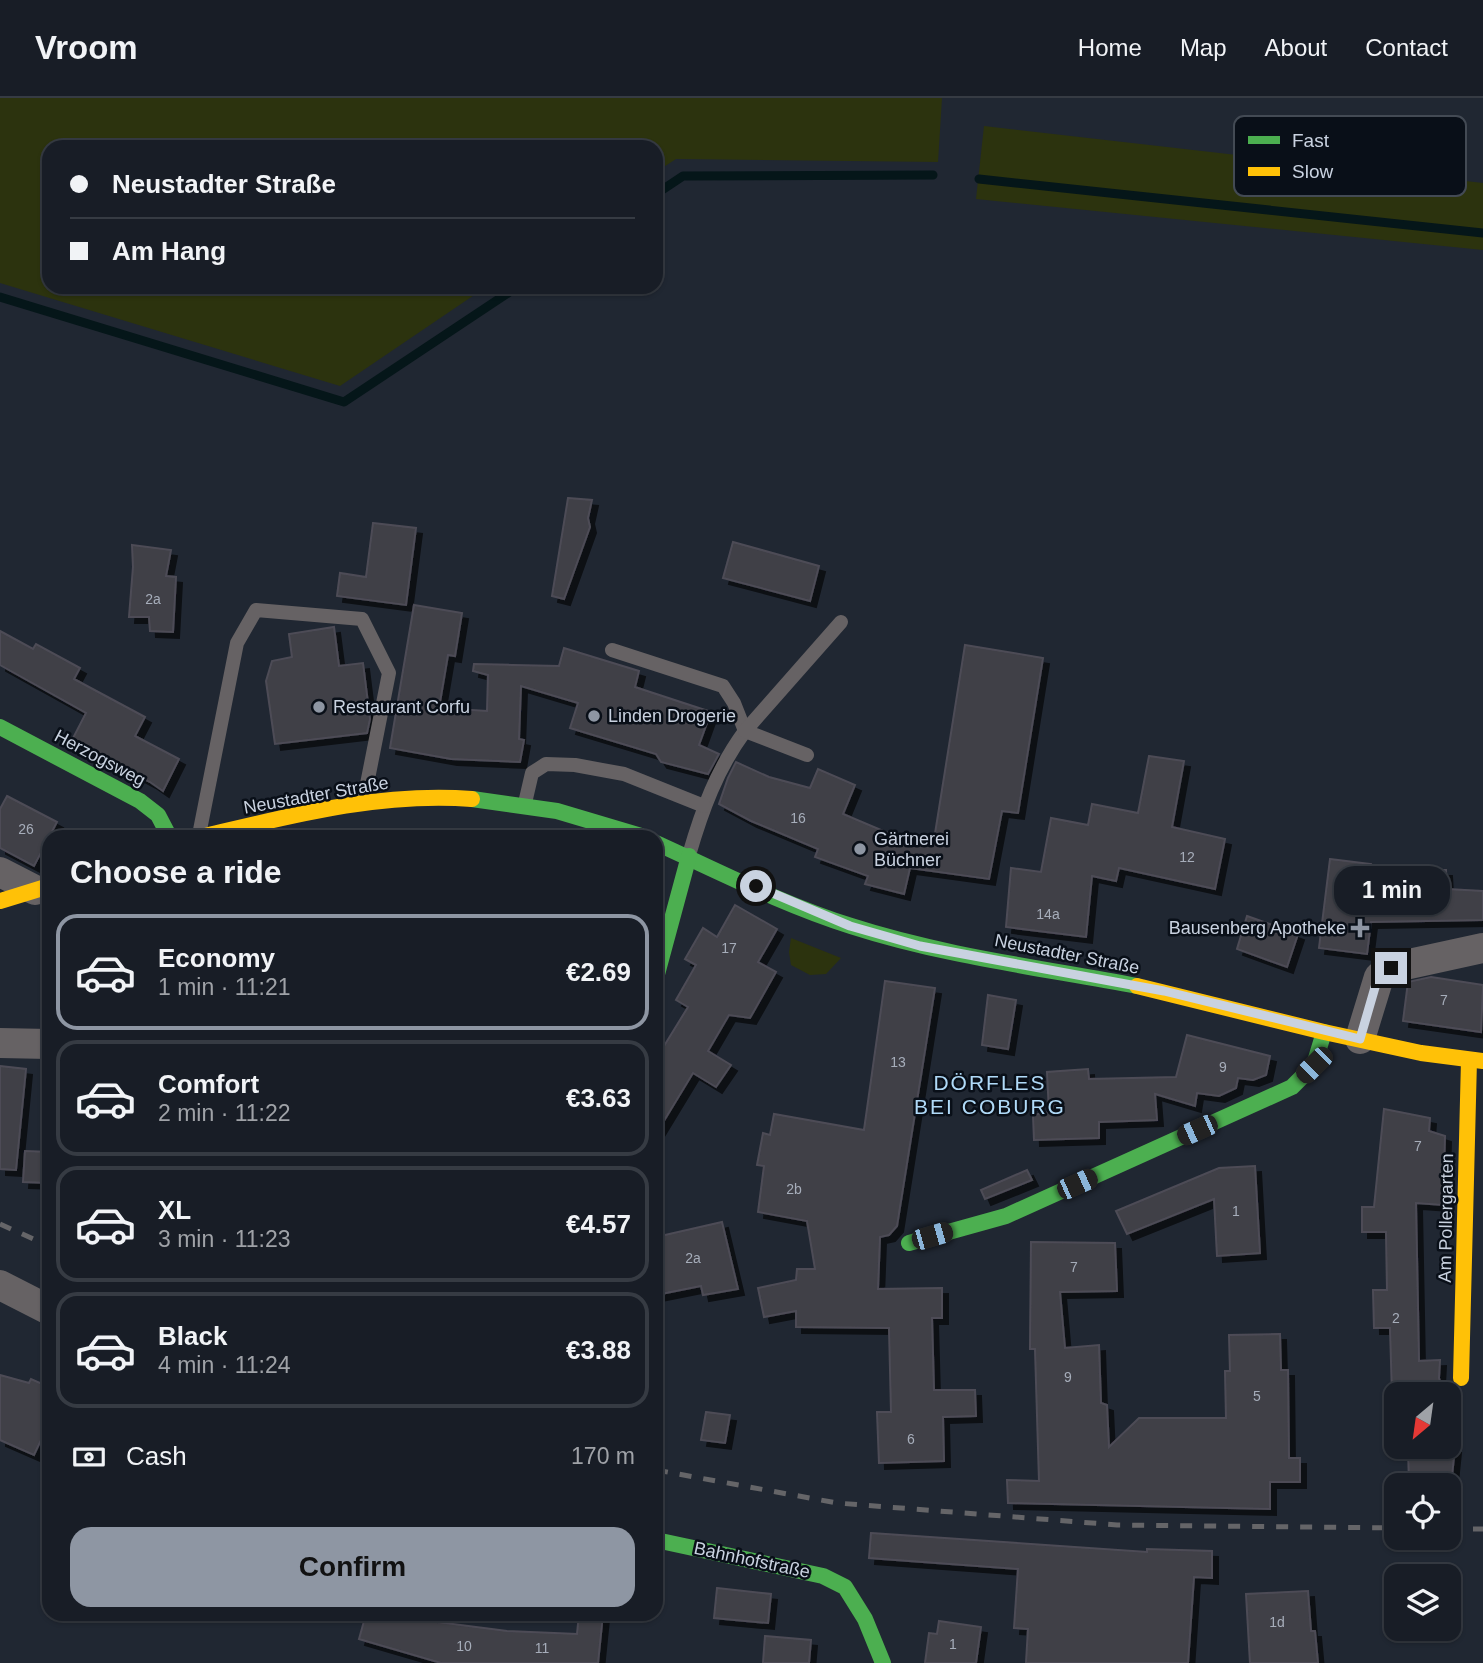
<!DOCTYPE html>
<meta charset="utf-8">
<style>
:root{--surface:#181d26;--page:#21262e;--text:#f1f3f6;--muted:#9fa2a7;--line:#363b43;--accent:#8e96a3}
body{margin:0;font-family:Arial,sans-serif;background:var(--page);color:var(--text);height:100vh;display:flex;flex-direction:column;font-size:26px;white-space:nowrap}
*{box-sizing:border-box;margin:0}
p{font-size:23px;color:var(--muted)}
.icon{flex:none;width:38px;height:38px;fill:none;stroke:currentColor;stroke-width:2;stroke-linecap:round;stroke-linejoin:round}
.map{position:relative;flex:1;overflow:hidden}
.sheet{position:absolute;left:42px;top:732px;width:621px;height:791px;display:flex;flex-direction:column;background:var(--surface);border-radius:21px;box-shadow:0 2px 5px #0004,0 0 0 2px var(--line)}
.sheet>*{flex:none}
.guide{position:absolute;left:42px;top:42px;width:621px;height:154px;border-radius:21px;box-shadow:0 2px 5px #0004,0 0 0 2px var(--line);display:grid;align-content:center;height:154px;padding:0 28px;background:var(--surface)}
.needle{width:46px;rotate:209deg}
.controls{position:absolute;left:1384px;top:1284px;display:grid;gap:14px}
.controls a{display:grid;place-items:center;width:77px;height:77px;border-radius:14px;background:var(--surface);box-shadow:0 2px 5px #0004,0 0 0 2px var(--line);font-size:35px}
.end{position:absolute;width:32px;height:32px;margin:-16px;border:9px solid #c9d2e0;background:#111;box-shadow:0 0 0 4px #111}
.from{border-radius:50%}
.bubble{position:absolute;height:49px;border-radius:21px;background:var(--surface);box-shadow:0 2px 5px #0004,0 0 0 2px var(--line);font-size:23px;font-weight:600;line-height:49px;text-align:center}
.car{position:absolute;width:21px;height:42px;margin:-21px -10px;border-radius:9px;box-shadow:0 0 5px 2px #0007;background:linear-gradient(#222 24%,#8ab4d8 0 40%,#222 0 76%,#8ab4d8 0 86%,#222 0)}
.guide b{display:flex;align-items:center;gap:24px;height:66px;font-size:26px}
.guide b+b{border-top:2px solid var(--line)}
.guide i{width:18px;height:18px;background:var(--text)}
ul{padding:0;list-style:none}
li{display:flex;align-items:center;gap:21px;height:116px;margin:0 14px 10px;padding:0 14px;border:4px solid var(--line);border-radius:21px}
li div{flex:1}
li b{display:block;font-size:26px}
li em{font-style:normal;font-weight:600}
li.on{border-color:var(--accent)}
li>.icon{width:63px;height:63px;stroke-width:1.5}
h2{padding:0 28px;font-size:32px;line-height:84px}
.pay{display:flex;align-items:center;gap:18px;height:77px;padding:0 28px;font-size:26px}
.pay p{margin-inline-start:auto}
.cta{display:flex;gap:14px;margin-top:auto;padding:14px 28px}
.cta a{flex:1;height:80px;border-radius:21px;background:var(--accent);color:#111;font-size:28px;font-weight:600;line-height:80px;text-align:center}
header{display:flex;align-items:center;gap:42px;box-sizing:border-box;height:98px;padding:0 35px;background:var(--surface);border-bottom:2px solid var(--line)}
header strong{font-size:33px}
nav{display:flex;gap:38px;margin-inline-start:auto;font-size:24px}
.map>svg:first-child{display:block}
.green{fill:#2c330e}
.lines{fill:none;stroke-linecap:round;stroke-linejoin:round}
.stream{stroke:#051619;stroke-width:9}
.building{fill:#3f3f47;stroke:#4d4c56;stroke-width:2;filter:url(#shadow)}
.lane{stroke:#666264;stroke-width:14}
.street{stroke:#666264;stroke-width:30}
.fast{stroke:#4caf50;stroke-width:16}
.slow{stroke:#ffc107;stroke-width:16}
.rail{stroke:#656568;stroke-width:5;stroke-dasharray:12 12;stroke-linecap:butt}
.route{stroke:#c9d2e0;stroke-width:9}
.poi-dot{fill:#8e96a3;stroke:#090f18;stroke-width:2.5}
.labels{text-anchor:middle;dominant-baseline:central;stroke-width:5;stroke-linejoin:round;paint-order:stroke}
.number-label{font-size:14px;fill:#a6adba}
.poi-label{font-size:18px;fill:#c9d2e0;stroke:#090f18;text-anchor:start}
.street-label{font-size:18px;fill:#c9d2e0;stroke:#090f18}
.quarter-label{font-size:21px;letter-spacing:2px;fill:#b0daf8;stroke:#090f18}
.key{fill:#090f18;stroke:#434a54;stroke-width:2}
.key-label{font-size:19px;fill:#c9d2e0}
</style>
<header>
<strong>Vroom</strong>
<nav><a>Home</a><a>Map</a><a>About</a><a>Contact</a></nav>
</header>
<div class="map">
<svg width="1483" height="1565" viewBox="0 0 1483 1565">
<defs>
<filter id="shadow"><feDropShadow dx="6" dy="6" stdDeviation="0" flood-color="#0009"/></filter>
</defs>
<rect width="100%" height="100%" fill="#202732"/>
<g class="green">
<polygon points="0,0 942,0 938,64 676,61 656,74 656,49 49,49 49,189 486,189 340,288 0,185"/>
<polygon points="984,28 1483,85 1483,152 976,101"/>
<polygon points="791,840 841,860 826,876 810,877 791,867 789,854"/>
</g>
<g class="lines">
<g class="stream">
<polyline points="979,81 1483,135"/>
<polyline points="656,96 683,78 933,77"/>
<polyline points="0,199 344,304 517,189"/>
</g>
</g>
<g class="building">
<polygon points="568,400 592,402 588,420 590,429 564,501 552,498"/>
<polygon points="373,425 416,430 406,507 337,498 340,475 366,479"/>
<polygon points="733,444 819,468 810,503 723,480"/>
<polygon points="132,447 171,452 166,478 176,479 173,534 150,533 149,519 129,519 133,469"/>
<polygon points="414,507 462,515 455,558 448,557 439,610 487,613 488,577 473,573 474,566 559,568 564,550 639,573 635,589 711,614 699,647 719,656 708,676 661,664 656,656 570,630 578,605 521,588 519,641 524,642 520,664 451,661 390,650"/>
<polygon points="334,529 339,568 363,565 370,621 367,635 275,646 266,583 272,563 292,559 289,536"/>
<polygon points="0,533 33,551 36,546 80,570 74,581 145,619 135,638 179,661 163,693 150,684 72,642 86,615 0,567"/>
<polygon points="965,547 1043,560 1018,715 1002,713 989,781 910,770 904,796 865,786 868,778 815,759 818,751 751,723 719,706 728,680 736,664 769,679 810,690 818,671 855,687 843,716 888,735 934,742"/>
<polygon points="1149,658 1184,663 1172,729 1225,741 1215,791 1119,770 1116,783 1092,778 1086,839 1006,829 1011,770 1041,774 1051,720 1088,727 1092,706 1138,715"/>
<polygon points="7,698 57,724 34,768 0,750 0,711"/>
<polygon points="1330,761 1371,766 1370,773 1446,772 1447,791 1483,793 1483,822 1371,824 1367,856 1319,850"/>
<polygon points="735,807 777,831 758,864 776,874 750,920 729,917 708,953 731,967 716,989 693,975 656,1036 656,961 688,909 676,902 696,867 685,861 703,830 717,839"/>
<polygon points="1247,818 1298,836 1287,869 1237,851"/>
<polygon points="1431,879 1483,887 1481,934 1403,923 1408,884"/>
<polygon points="885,883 935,890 897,1128 889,1137 880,1139 878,1191 942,1190 942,1220 932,1220 934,1292 975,1292 976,1318 943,1319 944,1363 879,1365 877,1314 891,1314 889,1230 796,1229 796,1213 764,1219 758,1190 796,1182 797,1171 815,1171 807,1123 758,1114 764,1068 757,1067 763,1035 770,1037 774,1016 864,1032"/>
<polygon points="988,897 1016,902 1008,951 982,947"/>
<polygon points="1187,937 1270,958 1266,977 1253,982 1238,980 1236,990 1219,998 1197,995 1195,1008 1155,996 1157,1022 1099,1024 1099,1040 1034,1042 1033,1017 1049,1014 1047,974 1088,971 1089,981 1176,979"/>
<polygon points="0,968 26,971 16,1072 0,1071"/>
<polygon points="1384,1011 1430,1020 1429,1033 1445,1038 1443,1107 1416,1105 1419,1263 1440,1262 1439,1280 1444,1297 1392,1297 1390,1230 1374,1230 1373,1192 1387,1192 1386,1134 1362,1134 1362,1109 1374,1109"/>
<polygon points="25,1053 49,1054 49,1085 23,1084"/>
<polygon points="1255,1068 1260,1155 1217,1158 1214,1101 1127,1136 1116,1113 1219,1070"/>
<polygon points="1027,1072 1032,1082 985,1101 981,1092"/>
<polygon points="722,1124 738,1191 703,1197 701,1188 656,1197 656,1139"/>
<polygon points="1031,1144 1115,1145 1117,1193 1060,1194 1065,1250 1099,1247 1101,1305 1107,1307 1109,1349 1139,1320 1226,1320 1225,1273 1230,1273 1229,1237 1280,1236 1281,1272 1288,1272 1289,1360 1300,1360 1300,1384 1270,1384 1270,1411 1008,1405 1007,1382 1039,1383 1035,1251 1030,1251"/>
<polygon points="0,1277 29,1285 31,1281 49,1289 49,1325 34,1357 0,1342"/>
<polygon points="706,1314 730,1317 725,1345 701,1342"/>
<polygon points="1408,1349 1455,1349 1451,1388 1409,1388"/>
<polygon points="871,1435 1147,1454 1147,1451 1212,1453 1212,1480 1194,1479 1188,1565 1026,1565 1028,1531 1014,1530 1018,1471 869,1460"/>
<polygon points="717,1490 771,1496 768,1525 714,1520"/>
<polygon points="1308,1493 1311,1533 1315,1533 1318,1565 1250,1565 1246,1496"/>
<polygon points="366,1516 416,1516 414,1521 507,1533 577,1536 579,1516 603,1516 598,1565 441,1565 359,1541"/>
<polygon points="939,1523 981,1529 976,1565 925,1565 929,1535 937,1536"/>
<polygon points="765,1538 811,1542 809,1565 763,1565"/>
</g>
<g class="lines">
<g class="lane">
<path d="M612,552L723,588L734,605L745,633C717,671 702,712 689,757"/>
<polyline points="807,657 745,633 841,524"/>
<polyline points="525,705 532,675 546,666 575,667 624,676 704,708"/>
<polyline points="199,737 237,545 256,512 362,521 389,575 364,701"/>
</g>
<g class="street">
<polyline points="0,774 35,792"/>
<polyline points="1360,941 1379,879 1391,870 1483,850"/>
<polyline points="0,945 49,946"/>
<polyline points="0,1187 49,1212"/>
</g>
<g class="fast">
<polyline points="0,629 140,703 158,717 169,738"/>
<polyline points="472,701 557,713 641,738"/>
<path d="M656,745C720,774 784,807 851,828C944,858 1042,870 1137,888"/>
<polyline points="656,880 689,758"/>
<polyline points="909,1145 1006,1118 1292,989 1314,967 1324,934"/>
<polyline points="656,1442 823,1478 845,1489 865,1521 883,1565"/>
</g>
<g class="slow">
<path d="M205,738C293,717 381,694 472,701"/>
<polyline points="0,803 49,788"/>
<polyline points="1137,888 1324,934 1421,955 1483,963"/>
<polyline points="1461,1280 1469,962"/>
</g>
<g class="rail">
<polyline points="0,1126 49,1148"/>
<polyline points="656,1372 837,1405 1117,1427 1396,1430"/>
<polyline points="1449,1431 1483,1431"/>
</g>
</g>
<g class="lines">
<polyline class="route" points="756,788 850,828 920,848 1164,893 1360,941 1378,879 1391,870"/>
</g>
<g class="poi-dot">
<circle cx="319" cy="609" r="7"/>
<circle cx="594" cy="618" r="7"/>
<circle cx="860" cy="751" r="7"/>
<path d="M1356.5 819.5h7v7h7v7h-7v7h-7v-7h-7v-7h7z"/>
</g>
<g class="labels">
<g class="number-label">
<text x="153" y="501">2a</text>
<text x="798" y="720">16</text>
<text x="26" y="731">26</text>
<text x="1187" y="759">12</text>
<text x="1048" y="816">14a</text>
<text x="729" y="850">17</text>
<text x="1444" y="902">7</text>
<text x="898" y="964">13</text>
<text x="1223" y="969">9</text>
<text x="1418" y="1048">7</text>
<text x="794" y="1091">2b</text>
<text x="1236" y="1113">1</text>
<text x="693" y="1160">2a</text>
<text x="1074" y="1169">7</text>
<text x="1396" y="1220">2</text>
<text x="1068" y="1279">9</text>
<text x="1257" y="1298">5</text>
<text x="911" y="1341">6</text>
<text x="1277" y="1524">1d</text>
<text x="953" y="1546">1</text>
<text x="464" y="1548">10</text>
<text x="542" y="1550">11</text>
</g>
<g class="poi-label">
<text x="333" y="609">Restaurant Corfu</text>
<text x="608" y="618">Linden Drogerie</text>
<text x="874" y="741">Gärtnerei<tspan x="874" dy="21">Büchner</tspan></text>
<text x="1346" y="830" text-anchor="end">Bausenberg Apotheke</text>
</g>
<g class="street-label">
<text transform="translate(100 660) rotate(28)">Herzogsweg</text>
<text transform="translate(316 697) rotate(-10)">Neustadter Straße</text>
<text transform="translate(1067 856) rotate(11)">Neustadter Straße</text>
<text transform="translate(1446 1120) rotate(-89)">Am Pollergarten</text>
<text transform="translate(752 1462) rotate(12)">Bahnhofstraße</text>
</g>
<g class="quarter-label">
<text x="990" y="984">DÖRFLES<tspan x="990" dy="24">BEI COBURG</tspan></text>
</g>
</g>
<rect x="1234" y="18" width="232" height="80" rx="10" class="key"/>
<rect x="1248" y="38" width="32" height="8" fill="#4caf50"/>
<rect x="1248" y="69" width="32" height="9" fill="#ffc107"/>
<g class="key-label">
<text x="1292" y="49">Fast</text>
<text x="1292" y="80">Slow</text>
</g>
</svg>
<div class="controls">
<a><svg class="needle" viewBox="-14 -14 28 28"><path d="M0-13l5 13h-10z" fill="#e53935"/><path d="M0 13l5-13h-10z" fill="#9fa2a7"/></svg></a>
<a><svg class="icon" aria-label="locate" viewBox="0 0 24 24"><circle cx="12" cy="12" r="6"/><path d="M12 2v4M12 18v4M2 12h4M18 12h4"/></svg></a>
<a><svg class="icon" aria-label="layers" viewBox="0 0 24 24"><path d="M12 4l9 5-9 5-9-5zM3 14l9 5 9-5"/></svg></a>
</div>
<i class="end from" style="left:756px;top:788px"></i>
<i class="end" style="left:1391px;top:870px"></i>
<div class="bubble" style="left:1334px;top:768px;width:116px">1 min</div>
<i class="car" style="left:1314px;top:967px;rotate:225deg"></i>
<i class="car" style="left:1197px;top:1032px;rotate:246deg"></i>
<i class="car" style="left:1077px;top:1086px;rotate:66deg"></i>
<i class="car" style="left:932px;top:1138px;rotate:74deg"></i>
<div class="guide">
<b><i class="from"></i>Neustadter Straße</b>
<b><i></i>Am Hang</b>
</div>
<section class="sheet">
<h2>Choose a ride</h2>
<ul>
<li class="on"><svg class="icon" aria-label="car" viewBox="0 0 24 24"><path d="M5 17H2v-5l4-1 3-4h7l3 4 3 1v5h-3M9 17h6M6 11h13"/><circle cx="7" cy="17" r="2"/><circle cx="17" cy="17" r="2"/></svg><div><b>Economy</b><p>1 min · 11:21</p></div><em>€2.69</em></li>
<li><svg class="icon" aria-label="car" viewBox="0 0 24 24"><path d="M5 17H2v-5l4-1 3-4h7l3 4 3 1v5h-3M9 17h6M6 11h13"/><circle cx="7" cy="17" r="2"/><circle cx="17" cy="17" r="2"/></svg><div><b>Comfort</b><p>2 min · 11:22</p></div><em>€3.63</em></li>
<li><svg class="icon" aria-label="car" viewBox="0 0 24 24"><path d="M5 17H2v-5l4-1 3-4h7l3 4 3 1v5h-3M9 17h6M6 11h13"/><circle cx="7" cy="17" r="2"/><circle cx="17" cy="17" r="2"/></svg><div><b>XL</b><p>3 min · 11:23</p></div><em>€4.57</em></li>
<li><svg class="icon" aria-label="car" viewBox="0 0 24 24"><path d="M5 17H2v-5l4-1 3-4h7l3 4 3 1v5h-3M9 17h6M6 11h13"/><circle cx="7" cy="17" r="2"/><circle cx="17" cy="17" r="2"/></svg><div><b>Black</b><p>4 min · 11:24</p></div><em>€3.88</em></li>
</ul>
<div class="pay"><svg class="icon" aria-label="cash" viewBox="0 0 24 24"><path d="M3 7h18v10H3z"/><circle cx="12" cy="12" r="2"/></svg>Cash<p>170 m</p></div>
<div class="cta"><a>Confirm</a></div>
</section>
</div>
